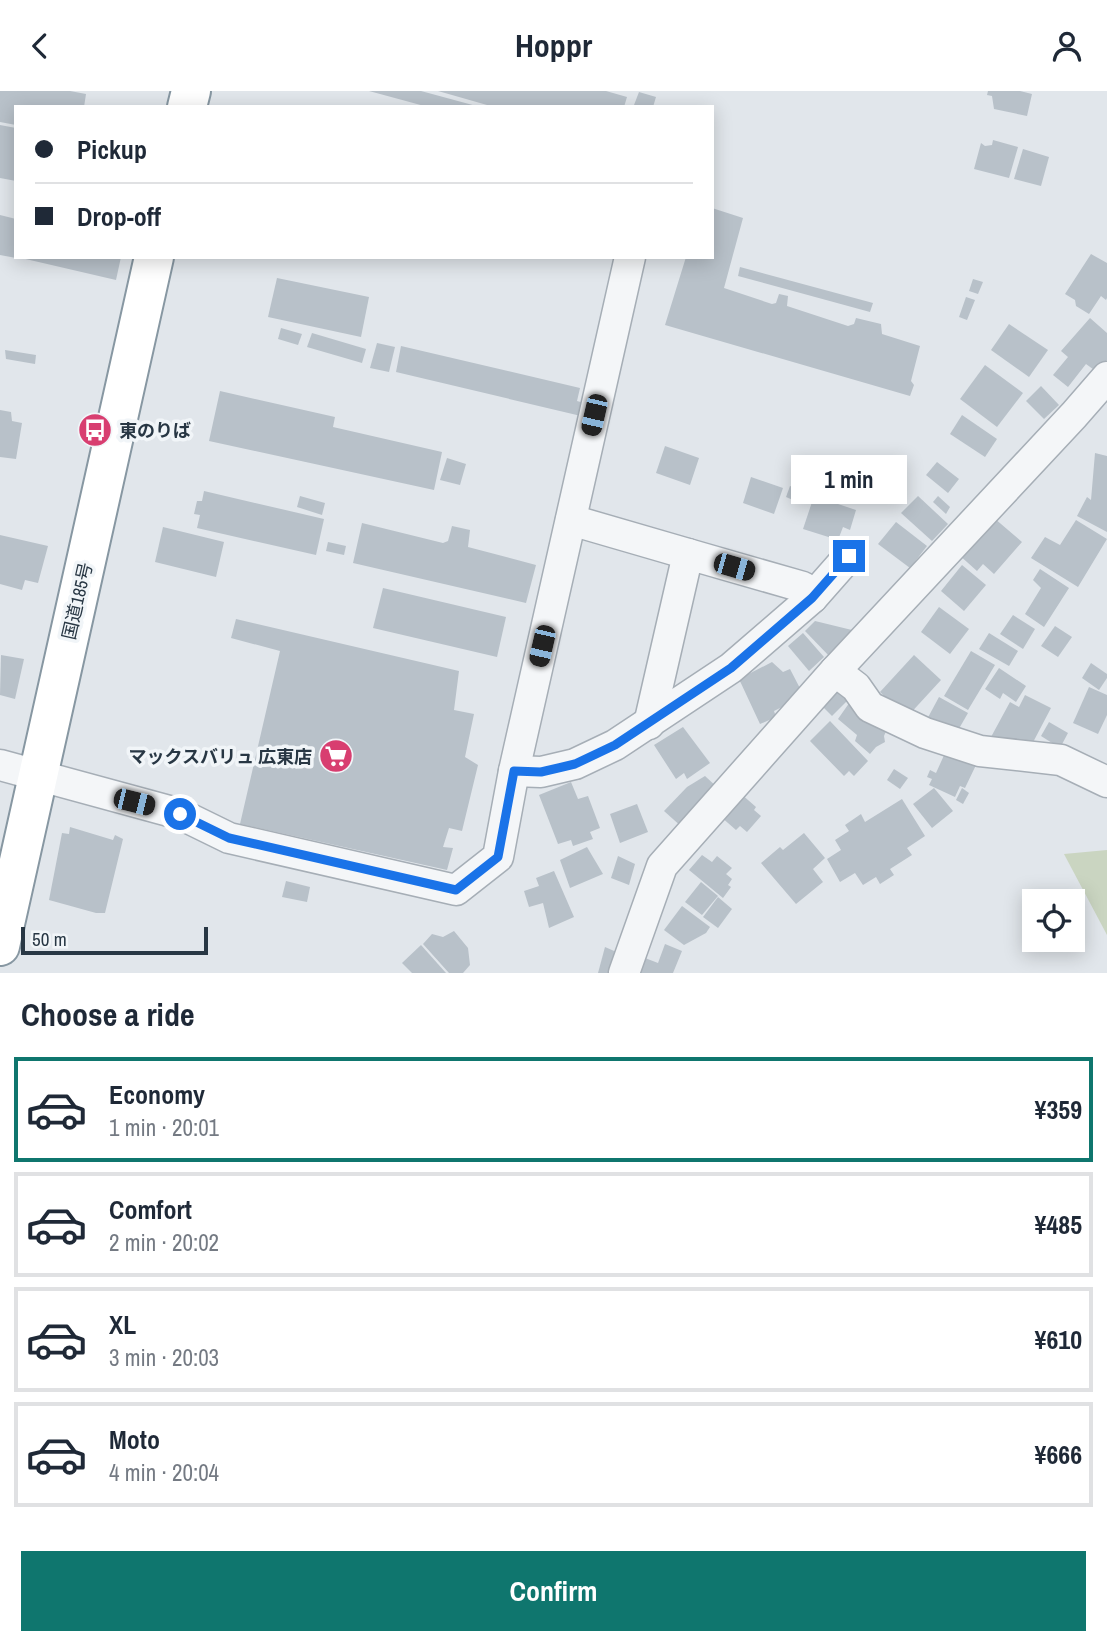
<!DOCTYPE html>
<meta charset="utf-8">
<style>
:root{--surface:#fff;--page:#f2f2f3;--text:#1f2937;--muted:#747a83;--line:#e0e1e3;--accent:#0f766e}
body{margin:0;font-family:"Archivo Narrow","Noto Sans JP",sans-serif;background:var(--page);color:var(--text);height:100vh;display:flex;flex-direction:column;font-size:26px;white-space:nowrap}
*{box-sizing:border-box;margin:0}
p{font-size:23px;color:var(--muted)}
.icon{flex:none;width:38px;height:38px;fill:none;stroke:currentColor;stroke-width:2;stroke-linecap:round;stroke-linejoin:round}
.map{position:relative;height:882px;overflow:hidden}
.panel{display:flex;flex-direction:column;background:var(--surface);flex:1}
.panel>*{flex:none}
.guide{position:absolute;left:14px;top:14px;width:700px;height:154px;border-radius:0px;box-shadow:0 4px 18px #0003;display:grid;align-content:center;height:154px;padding:0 21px;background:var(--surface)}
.buttons{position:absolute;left:1022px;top:798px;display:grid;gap:14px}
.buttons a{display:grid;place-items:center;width:63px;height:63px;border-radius:0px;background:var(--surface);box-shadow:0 4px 18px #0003;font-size:35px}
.scale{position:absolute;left:21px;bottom:18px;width:187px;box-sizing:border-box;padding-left:7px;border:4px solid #283744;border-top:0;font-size:19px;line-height:24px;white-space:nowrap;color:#283744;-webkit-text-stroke:5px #f1f5f8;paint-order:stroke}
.end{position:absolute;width:32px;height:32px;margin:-16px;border:9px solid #1a73e8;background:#fff;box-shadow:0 0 0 4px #fff}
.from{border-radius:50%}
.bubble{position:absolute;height:49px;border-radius:0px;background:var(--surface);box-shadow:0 4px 18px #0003;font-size:23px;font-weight:700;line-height:49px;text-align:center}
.car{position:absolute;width:21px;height:42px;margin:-21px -10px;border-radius:9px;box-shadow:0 0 5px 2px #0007;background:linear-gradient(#222 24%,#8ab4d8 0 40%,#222 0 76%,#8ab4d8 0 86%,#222 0)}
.guide b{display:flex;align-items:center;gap:24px;height:66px;font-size:26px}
.guide b+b{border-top:2px solid var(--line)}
.guide i{width:18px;height:18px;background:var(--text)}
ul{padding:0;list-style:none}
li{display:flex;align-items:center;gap:21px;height:105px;margin:0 14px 10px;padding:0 7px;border:4px solid var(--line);border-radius:0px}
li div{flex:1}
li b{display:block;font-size:26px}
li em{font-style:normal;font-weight:700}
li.on{border-color:var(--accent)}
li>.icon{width:63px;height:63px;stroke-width:1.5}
h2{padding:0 21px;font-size:32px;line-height:84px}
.button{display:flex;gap:14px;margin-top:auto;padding:14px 21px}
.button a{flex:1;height:80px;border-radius:0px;background:var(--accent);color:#fff;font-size:28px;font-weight:700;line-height:80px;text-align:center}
header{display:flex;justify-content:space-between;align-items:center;height:91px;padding:0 21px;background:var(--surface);font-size:32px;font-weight:700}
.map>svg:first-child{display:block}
.green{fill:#cad5c1}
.building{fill:#b8c1c9}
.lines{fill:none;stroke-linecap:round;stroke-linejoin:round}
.minor-casing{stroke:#a6aeb6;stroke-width:33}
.highway-casing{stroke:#8797a2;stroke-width:42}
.minor{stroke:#f4f6f8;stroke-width:30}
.highway{stroke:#fff;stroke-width:38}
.route{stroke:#1a73e8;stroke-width:9}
.labels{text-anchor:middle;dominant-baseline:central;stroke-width:7;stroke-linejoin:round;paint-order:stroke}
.poi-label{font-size:18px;font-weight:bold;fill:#283744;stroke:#f1f5f8;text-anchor:start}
.street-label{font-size:18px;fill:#283744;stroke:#f1f5f8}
</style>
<header><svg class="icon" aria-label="back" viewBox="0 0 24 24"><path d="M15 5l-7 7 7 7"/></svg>Hoppr<svg class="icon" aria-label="person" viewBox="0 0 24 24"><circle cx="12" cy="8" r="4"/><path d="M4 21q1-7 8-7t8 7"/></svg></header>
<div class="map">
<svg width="1107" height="882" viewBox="0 0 1107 882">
<rect width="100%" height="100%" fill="#e1e6eb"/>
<polygon class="green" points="1107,759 1107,844 1064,763"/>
<g class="building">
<polygon points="0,0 70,0 86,3 84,16 16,16 16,34 0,31"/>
<polygon points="369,0 421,0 480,16 428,16"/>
<polygon points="438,0 606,0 627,6 624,16 494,16"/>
<polygon points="988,0 1020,0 1032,3 1027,25 994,18 992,5 987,4"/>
<polygon points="639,1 656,6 653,16 634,14"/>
<polygon points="0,34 16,37 16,90 0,87"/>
<polygon points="993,49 1018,56 1009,87 974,78 981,52 985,55 992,54"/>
<polygon points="1023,58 1049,66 1041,95 1014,88"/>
<polygon points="712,117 743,127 724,197 772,213 776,212 779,203 788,205 787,215 848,235 854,233 856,227 881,233 882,243 920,255 911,290 914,294 910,305 665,234 686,166 712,166"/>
<polygon points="0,124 16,128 16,167 0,164"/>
<polygon points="1091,163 1107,172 1107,207 1106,209 1101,205 1089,223 1076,215 1075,209 1065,203"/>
<polygon points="17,166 121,166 116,189"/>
<polygon points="740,176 873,212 870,221 738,185"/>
<polygon points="277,187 369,206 361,246 268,226"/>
<polygon points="973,188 983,191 978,203 969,200"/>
<polygon points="966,206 975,209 967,229 959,226"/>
<polygon points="1090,227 1107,242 1107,269 1097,281 1086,273 1068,296 1053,284 1068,266 1061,260"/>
<polygon points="1009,233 1048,259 1029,286 991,259"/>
<polygon points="281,237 302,243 298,254 278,248"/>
<polygon points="312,242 366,258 362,272 307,256"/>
<polygon points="377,252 395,256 389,281 370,277"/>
<polygon points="401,255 580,297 577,310 584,312 581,325 396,281"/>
<polygon points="5,259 36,264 35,273 6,268"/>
<polygon points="985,274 1023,302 997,336 960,308"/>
<polygon points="1041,295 1059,314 1044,328 1026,310"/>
<polygon points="220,300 335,326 333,336 442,361 434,399 209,350"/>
<polygon points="0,319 11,321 12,330 22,332 16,368 0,366"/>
<polygon points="962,324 997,348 985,366 950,343"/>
<polygon points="665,355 699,367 690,394 656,382"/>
<polygon points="1095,362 1107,365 1107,441 1077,425 1087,406 1091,409"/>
<polygon points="447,367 466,373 460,394 440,389"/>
<polygon points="937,371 959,388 948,402 926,384"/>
<polygon points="751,386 783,397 774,423 743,412"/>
<polygon points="790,395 804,400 800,412 786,406"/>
<polygon points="204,400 324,428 316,464 197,437 200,424 194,423 197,410 202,410"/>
<polygon points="300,405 325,412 322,424 297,416"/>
<polygon points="814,405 856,419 850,439 843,436 838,449 803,438"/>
<polygon points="918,405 948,433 932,450 901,422"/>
<polygon points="938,405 950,416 946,423 933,411"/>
<polygon points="994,427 1022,451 994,483 983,473 977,480 958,463"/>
<polygon points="1076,429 1107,448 1078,496 1031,467 1045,446 1060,454"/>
<polygon points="896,431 927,455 910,477 878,453"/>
<polygon points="362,432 443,452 448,450 452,435 470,439 468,456 536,474 526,512 353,472"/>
<polygon points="163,436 224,451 216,486 155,471"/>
<polygon points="0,444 48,455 38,492 25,489 22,499 0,493"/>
<polygon points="328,451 346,455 344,464 326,460"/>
<polygon points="962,474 986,494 964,520 941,500"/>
<polygon points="1040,478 1069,497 1044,536 1025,523 1041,497 1033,489"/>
<polygon points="383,497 506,526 497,566 373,537"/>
<polygon points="939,516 969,538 950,563 921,541"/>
<polygon points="1013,524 1035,538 1023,558 1000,543"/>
<polygon points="236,528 459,580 454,619 474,623 465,666 478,674 462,740 449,737 443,756 453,757 447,779 240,733 280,560 231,547"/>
<polygon points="815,530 856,540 831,567 805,540"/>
<polygon points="1055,535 1072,546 1058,566 1041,555"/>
<polygon points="803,542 824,566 809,580 788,555"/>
<polygon points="989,542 1018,560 1009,575 979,558"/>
<polygon points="971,560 995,574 968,619 944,605"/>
<polygon points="1,564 24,568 15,608 0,604"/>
<polygon points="914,564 941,589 907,626 880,601"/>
<polygon points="772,571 783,581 790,578 804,605 774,620 776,626 760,633 739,588"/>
<polygon points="1091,572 1107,583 1107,587 1099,599 1082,587"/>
<polygon points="999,577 1026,595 1016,611 1003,602 1000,608 985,598"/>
<polygon points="841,589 854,603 832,625 818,611"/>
<polygon points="1089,596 1107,604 1107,624 1098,643 1073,632"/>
<polygon points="1025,604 1051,617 1030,657 991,646 1010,611 1019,616"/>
<polygon points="939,606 968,622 953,648 925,632"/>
<polygon points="852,608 889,633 884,645 885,651 876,656 870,663 855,650 857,644 838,628"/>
<polygon points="830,630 868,670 854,685 849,680 844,685 810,650"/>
<polygon points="1049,631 1068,642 1060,657 1041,645"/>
<polygon points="683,636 710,672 687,688 684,682 676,688 654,654"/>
<polygon points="950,651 976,674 965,697 960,695 955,706 929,694 932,688 927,686 930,679 936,682"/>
<polygon points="894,678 908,687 900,698 887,689"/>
<polygon points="705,685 719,698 683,737 664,720 687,696"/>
<polygon points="571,691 578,708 588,705 600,737 590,741 593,748 573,755 571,749 558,753 539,704"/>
<polygon points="934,697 953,720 932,737 913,713"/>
<polygon points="962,697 969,702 963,713 956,709"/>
<polygon points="740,702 756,716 754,719 761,725 747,741 740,735 736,739 720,725"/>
<polygon points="902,708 925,745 907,757 912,764 890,778 894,784 880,793 876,786 863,794 855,782 840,791 827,768 841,759 835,749 849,740 845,734 861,723 865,731"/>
<polygon points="637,713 648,741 620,752 610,723"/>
<polygon points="70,736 113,749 115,744 123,748 105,822 96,822 49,809 62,742 69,743"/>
<polygon points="804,742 825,767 813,778 823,791 796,813 761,772 780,756 783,759"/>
<polygon points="587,756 603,783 570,797 560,769"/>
<polygon points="702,764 712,771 717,765 732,777 726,783 732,788 728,794 731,796 723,807 689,779"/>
<polygon points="618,765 635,773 629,794 611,787"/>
<polygon points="554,780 574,826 549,837 543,812 529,816 524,800 539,795 536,787"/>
<polygon points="286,790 310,796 307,811 282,806"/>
<polygon points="701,791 718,805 702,824 685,811"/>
<polygon points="718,806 732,818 718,837 703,826"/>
<polygon points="682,815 710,836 706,842 684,854 664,839"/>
<polygon points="454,840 468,857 470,874 463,882 449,882 423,853 432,843 443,846"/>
<polygon points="665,853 682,860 673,882 639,882 645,867 658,872"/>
<polygon points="421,854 446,882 412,882 402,872"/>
<polygon points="605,856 621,863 616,882 598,882"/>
</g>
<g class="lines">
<g class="minor-casing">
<g id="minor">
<polyline points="571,429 688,463"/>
<polyline points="835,580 856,596 870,616 925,642 980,660 1061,669 1107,691"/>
<polyline points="649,633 688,463 803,496 812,507"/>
<polyline points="0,674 180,723 229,747 456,799 498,766 514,680 630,166"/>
<polyline points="514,680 541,681 575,673 615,654 731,577 812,507 849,465"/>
<polyline points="624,882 662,775 835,580 1074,324 1107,286"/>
</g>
</g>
<g class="highway-casing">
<g id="highway">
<polyline points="187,16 191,0"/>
<polyline points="0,855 154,166"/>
</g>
</g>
<use href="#minor" class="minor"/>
<use href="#highway" class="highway"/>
</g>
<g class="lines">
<polyline class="route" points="180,723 229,747 456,799 498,766 514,680 541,681 575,673 615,654 731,577 812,507 849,465"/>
</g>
<defs>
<g id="bus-disc" transform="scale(1.75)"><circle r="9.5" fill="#d83e70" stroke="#f1f5f8"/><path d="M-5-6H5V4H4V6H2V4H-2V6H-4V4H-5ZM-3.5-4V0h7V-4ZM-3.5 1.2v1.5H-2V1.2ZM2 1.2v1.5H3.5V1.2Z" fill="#fff"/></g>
<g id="supermarket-disc" transform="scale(1.75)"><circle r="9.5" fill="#d83e70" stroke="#f1f5f8"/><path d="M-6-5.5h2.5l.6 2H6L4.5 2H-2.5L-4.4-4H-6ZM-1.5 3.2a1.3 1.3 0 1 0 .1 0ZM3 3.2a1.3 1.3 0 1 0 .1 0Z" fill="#fff"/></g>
</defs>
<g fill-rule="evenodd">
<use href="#bus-disc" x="95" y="339"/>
<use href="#supermarket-disc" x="336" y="665"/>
</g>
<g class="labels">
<g class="poi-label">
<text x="119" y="339">東のりば</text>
<text x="312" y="665" text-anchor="end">マックスバリュ 広東店</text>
</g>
<g class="street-label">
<text transform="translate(77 510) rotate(-77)">国道185号</text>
</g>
</g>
</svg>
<div class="buttons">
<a><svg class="icon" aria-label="locate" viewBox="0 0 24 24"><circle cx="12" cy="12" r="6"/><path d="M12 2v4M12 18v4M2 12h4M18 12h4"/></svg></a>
</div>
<div class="scale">50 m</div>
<i class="end from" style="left:180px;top:723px"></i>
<i class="end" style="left:849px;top:465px"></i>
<div class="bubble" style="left:791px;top:364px;width:116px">1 min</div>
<i class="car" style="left:594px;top:324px;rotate:193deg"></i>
<i class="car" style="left:734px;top:476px;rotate:106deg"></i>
<i class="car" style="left:542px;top:555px;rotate:193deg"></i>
<i class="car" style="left:134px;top:711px;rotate:104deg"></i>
<div class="guide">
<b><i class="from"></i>Pickup</b>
<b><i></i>Drop-off</b>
</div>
</div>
<section class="panel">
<h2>Choose a ride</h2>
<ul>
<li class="on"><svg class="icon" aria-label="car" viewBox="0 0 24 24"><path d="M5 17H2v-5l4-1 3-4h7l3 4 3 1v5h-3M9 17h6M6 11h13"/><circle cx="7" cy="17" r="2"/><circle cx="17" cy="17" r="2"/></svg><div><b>Economy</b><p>1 min · 20:01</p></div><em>¥359</em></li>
<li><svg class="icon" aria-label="car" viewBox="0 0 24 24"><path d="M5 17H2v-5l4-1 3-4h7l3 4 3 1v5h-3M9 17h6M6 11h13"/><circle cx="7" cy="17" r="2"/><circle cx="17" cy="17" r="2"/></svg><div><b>Comfort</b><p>2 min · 20:02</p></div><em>¥485</em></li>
<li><svg class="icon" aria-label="car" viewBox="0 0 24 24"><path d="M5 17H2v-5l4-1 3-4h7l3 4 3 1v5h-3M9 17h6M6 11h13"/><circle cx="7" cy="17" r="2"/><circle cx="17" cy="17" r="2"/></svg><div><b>XL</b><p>3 min · 20:03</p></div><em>¥610</em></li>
<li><svg class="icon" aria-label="car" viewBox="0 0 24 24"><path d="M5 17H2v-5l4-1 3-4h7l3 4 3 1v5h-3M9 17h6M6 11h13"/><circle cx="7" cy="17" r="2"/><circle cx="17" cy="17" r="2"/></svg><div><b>Moto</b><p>4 min · 20:04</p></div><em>¥666</em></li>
</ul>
<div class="button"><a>Confirm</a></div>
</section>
